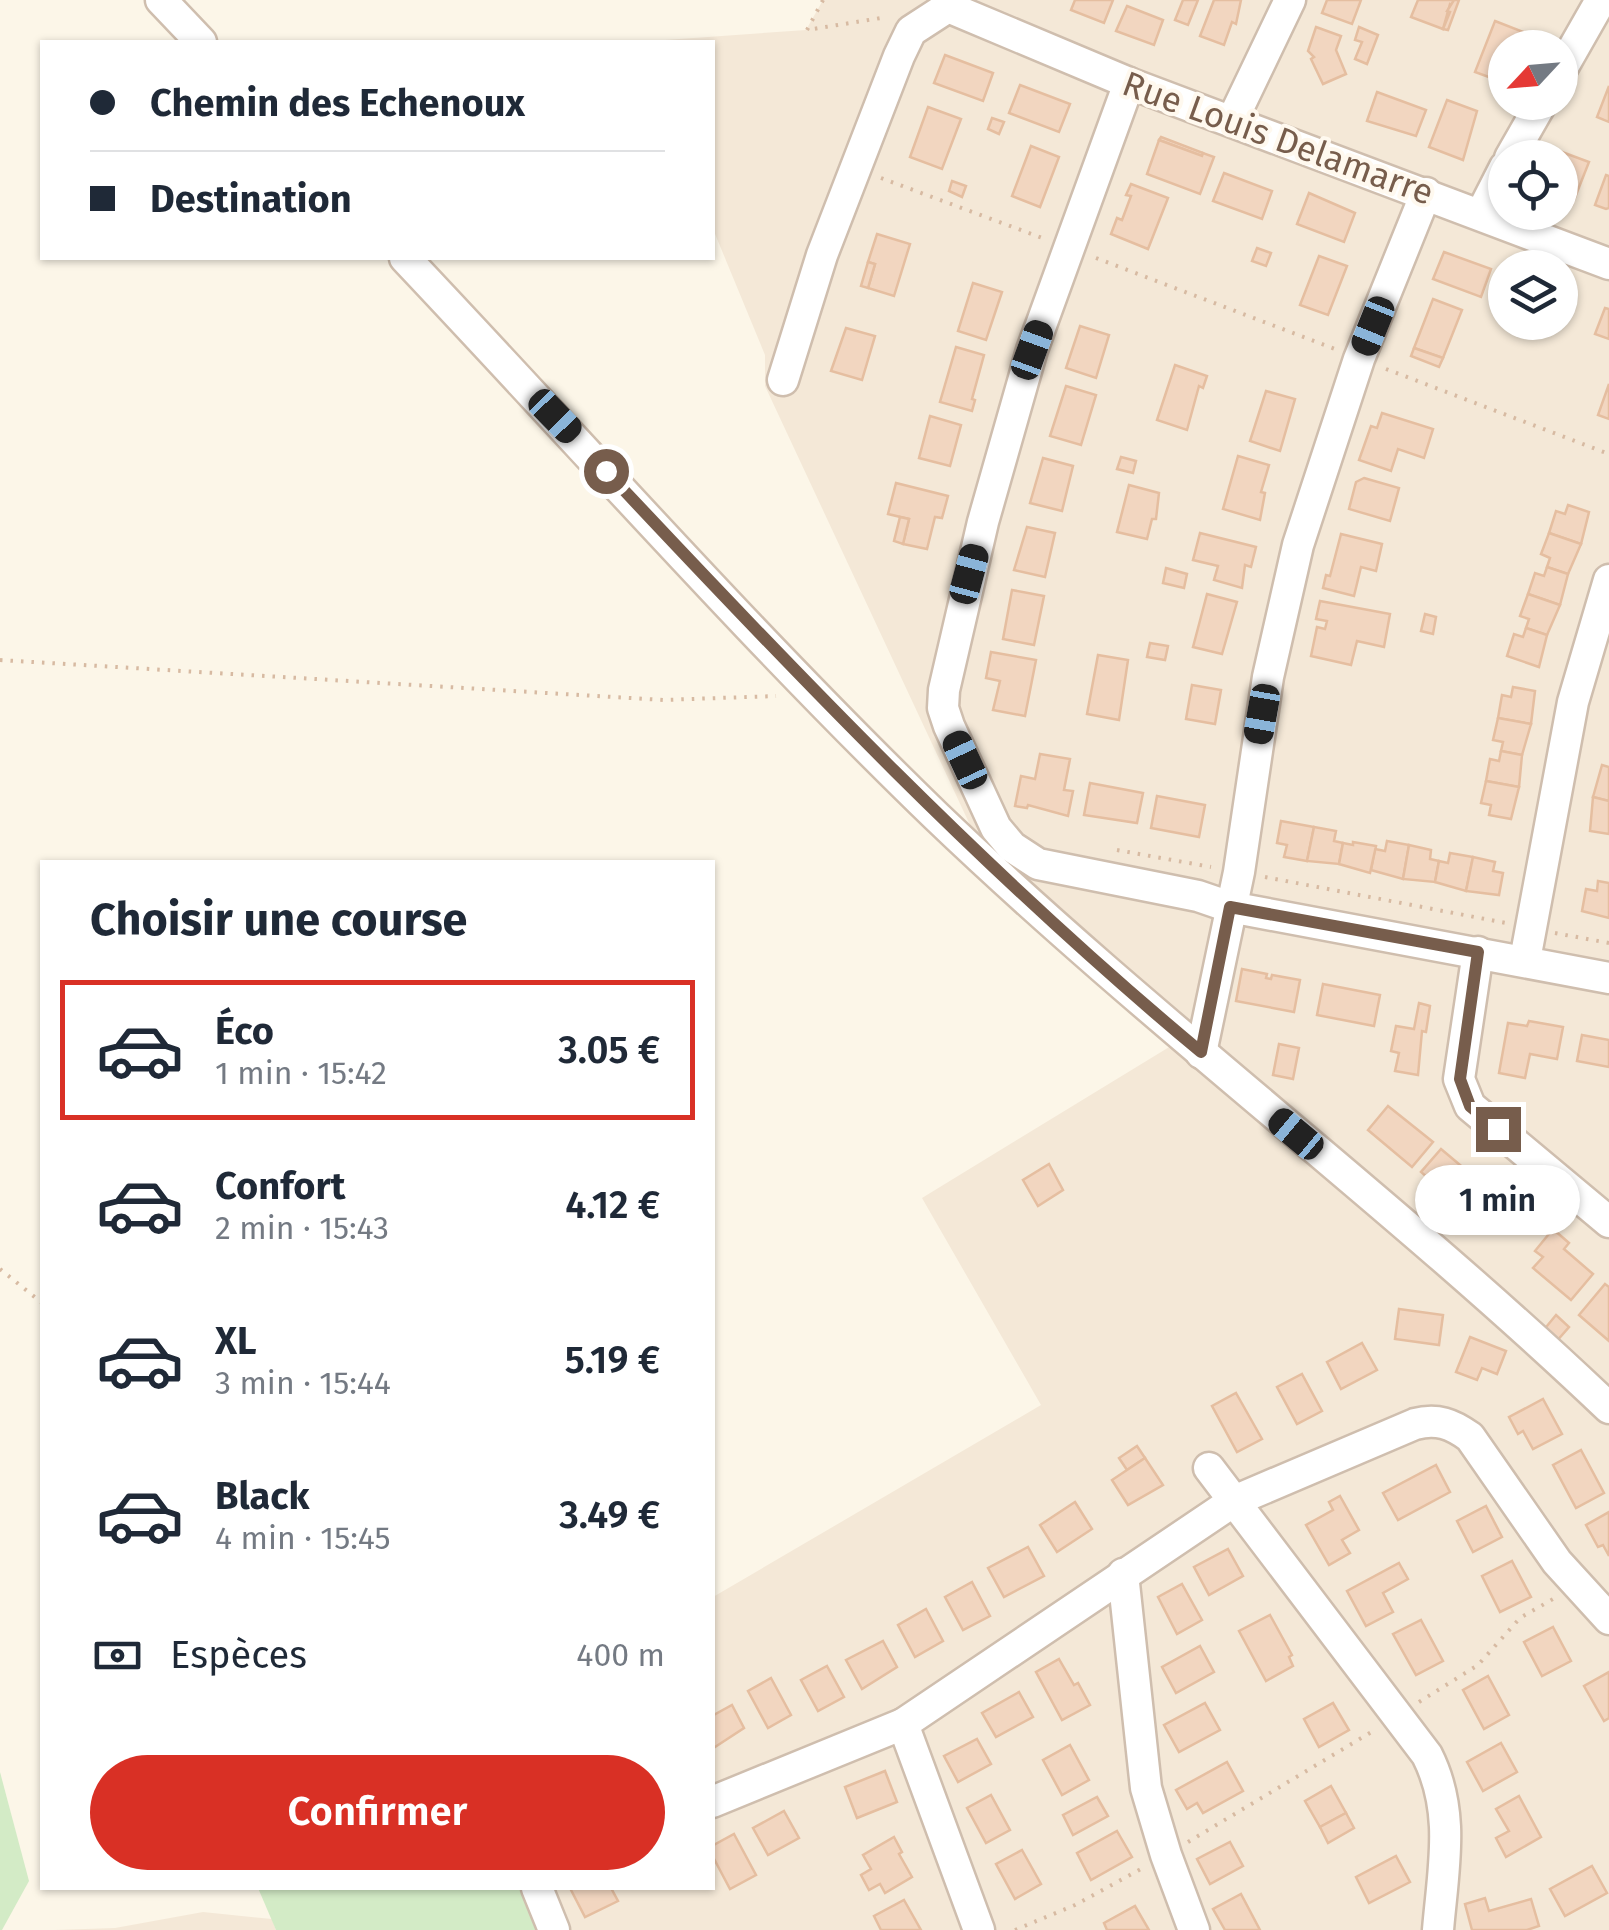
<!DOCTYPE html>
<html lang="fr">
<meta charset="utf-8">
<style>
:root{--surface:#fff;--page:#f2f2f3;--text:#1f2937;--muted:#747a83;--line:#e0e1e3;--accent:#d93025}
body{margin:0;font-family:"Fira Sans",sans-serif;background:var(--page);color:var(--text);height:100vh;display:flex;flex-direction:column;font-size:38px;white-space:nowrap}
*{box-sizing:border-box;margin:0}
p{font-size:32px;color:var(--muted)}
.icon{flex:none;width:55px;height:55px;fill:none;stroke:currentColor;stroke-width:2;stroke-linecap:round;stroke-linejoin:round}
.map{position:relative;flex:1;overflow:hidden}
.sheet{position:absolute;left:40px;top:860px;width:675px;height:1030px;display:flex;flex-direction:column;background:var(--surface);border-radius:0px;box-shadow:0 2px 8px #0004}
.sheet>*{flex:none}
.banner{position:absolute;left:40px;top:40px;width:675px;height:220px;border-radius:0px;box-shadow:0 2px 8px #0004;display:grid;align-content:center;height:220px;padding:0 50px;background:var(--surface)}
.needle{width:65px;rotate:244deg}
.buttons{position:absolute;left:1488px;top:30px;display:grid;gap:20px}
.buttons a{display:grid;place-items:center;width:90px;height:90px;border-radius:50%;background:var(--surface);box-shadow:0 2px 8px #0004;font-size:50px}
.end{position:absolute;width:45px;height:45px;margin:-22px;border:12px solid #775d4c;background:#fff;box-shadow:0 0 0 5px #fff}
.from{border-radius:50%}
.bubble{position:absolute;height:70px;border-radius:35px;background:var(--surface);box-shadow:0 2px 8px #0004;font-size:32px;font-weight:600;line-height:70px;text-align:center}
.car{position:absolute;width:30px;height:60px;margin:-30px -15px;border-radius:12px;box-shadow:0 0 8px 2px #0007;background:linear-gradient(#222 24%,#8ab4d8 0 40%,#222 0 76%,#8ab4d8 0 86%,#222 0)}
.banner b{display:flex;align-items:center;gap:35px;height:95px;font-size:38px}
.banner b+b{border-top:2px solid var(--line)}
.banner i{width:25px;height:25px;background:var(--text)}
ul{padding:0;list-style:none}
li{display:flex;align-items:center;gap:30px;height:140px;margin:0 20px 15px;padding:0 30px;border:5px solid transparent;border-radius:0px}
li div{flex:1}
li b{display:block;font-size:38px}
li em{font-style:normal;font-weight:600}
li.current{border-color:var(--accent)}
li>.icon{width:90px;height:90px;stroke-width:1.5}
h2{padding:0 50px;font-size:45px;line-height:120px}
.pay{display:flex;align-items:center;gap:25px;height:110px;padding:0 50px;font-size:38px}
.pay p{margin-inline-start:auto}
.button{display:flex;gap:20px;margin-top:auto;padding:20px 50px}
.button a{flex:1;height:115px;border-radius:60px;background:var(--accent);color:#fff;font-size:40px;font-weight:600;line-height:115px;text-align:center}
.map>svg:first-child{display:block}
.residential{fill:#f4e8d7;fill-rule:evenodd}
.green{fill:#d3ebc6}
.building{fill:#f2d6c0;stroke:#e5bea0;stroke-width:2.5}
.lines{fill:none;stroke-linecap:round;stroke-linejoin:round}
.street-casing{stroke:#cfbeae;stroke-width:35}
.path{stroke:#d7baa2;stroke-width:4;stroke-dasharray:2.5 8;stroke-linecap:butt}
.street{stroke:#fff;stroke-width:30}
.route{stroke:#775d4c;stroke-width:12}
.labels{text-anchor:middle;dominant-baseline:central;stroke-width:8;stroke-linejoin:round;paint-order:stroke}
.street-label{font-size:35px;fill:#775d4c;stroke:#fff9ef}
</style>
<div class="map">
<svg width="1609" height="1930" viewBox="0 0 1609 1930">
<rect width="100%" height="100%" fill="#fcf6e8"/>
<g class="residential">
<path d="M823,0H1609V1930H554L537,1888H712L713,1597L1041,1405L922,1198L1184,1038L977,840L765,386V355L713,229L712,42H637L806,30ZM1505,48H1560V102H1505ZM1505,158H1560V212H1505ZM1505,268H1560V322H1505Z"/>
<polygon points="203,1912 272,1919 276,1930 55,1930 115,1928"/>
</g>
<g class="green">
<polygon points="0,1772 29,1881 2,1930 0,1930"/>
<polygon points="258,1888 537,1888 554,1930 276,1930"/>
</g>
<g class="building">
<polygon points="1075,0 1113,0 1104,23 1071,10"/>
<polygon points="1183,0 1198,0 1188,25 1175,20"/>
<polygon points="1214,0 1241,0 1236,24 1232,22 1224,45 1200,36"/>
<polygon points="1327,0 1361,0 1352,24 1322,13"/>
<polygon points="1418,0 1454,0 1452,5 1450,4 1443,29 1411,17"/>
<polygon points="1454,0 1459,0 1448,30 1443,29 1450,12 1447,11"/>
<polygon points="1127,6 1163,20 1154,45 1116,31"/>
<polygon points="1495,21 1526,33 1518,48 1505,48 1505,83 1475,72"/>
<polygon points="1316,27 1341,36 1336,50 1346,74 1323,84 1311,59 1314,57 1308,51"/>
<polygon points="1359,27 1378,35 1367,64 1355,59 1362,42 1355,40"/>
<polygon points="945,55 993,73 983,101 934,83"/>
<polygon points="1020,85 1070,104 1059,132 1009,113"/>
<polygon points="1609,86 1609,122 1597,117"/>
<polygon points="1377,92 1426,110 1416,136 1367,121"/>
<polygon points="1447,100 1477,111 1463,160 1429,147"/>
<polygon points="928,107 961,119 942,169 910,157"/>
<polygon points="992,118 1004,122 999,134 988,129"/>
<polygon points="1161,137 1203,153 1202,156 1159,140"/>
<polygon points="1159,140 1202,156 1203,153 1214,157 1200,194 1147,174"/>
<polygon points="1031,146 1059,157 1040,207 1012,196"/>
<polygon points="1562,152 1589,162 1572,205 1560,200"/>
<polygon points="1224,173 1272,191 1262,219 1213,201"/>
<polygon points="1606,175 1609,176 1609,208 1606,209 1595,205"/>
<polygon points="952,181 966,186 962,197 949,191"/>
<polygon points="1131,184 1168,198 1148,249 1111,234 1117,218 1122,220 1131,196 1126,195"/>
<polygon points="1309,193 1355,213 1344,242 1297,224"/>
<polygon points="877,234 910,244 894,296 868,288 875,264 868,262"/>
<polygon points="1257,248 1271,253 1266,266 1252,261"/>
<polygon points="1444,252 1491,269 1481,297 1433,279"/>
<polygon points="1319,256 1347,266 1328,315 1300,305"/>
<polygon points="868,262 875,264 868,288 861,286"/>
<polygon points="973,283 1002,292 986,340 958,331"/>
<polygon points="1433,299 1462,310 1443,358 1414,348"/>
<polygon points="1605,308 1609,309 1609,339 1595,334"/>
<polygon points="1080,326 1109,335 1096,378 1066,368"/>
<polygon points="846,328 875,336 862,380 831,371"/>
<polygon points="956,347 984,355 972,399 975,400 972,411 940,402"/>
<polygon points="1414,348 1443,358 1439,367 1411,356"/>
<polygon points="1175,365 1207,376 1203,388 1199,386 1187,430 1157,420"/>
<polygon points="1609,384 1609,419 1598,415"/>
<polygon points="1066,386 1096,395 1081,445 1050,436"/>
<polygon points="1266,391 1295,399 1280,451 1250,441"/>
<polygon points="1382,413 1433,429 1424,458 1398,449 1391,471 1359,460 1371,426 1377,428"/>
<polygon points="930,416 961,425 950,466 919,458"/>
<polygon points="1238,456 1269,465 1261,492 1265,493 1260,520 1223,509"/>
<polygon points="1121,457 1136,461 1133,473 1117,469"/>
<polygon points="1043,458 1073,466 1062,511 1030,503"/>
<polygon points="1364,478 1399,488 1390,521 1349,509 1356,482"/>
<polygon points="896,483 948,496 942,518 935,517 927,549 903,544 909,519 888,514"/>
<polygon points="1129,485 1159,493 1156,519 1152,519 1147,539 1117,532"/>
<polygon points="1568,505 1589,512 1581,544 1549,533 1556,511 1565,514"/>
<polygon points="900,517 909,519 903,544 894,541"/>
<polygon points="1027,527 1055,533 1045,577 1014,570"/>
<polygon points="1200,533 1256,547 1251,567 1245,565 1242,588 1214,580 1218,566 1193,560"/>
<polygon points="1549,533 1581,544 1568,574 1547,567 1550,558 1541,554"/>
<polygon points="1341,534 1382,544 1376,571 1361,567 1354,596 1323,588 1326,575 1330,576"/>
<polygon points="1547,567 1568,574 1560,605 1528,594 1535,573 1544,576"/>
<polygon points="1166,568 1187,574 1184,588 1163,583"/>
<polygon points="1012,590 1044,596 1034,645 1003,639"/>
<polygon points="1207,594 1237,602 1222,654 1193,647"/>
<polygon points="1528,594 1560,605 1547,635 1526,628 1529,619 1520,616"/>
<polygon points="1320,601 1390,614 1384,647 1357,641 1351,665 1311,656 1317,627 1325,629 1327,621 1316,619"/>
<polygon points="1425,614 1436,617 1433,634 1421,631"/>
<polygon points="1526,628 1547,635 1539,667 1507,656 1514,634 1523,637"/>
<polygon points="1150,643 1168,646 1165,660 1147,657"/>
<polygon points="991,652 1036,660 1025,716 993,710 1000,681 986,678"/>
<polygon points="1098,655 1128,660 1119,720 1087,714"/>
<polygon points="1192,685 1221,690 1215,724 1186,719"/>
<polygon points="1513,687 1535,691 1531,724 1498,718 1502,695 1511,697"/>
<polygon points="1498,718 1531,724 1522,755 1501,751 1503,742 1493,740"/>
<polygon points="1501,751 1522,755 1519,787 1486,781 1490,759 1499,761"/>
<polygon points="1040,754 1070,759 1064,790 1073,791 1068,816 1028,805 1027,808 1015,806 1021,776 1035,779"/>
<polygon points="1602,765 1609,767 1609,801 1593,797"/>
<polygon points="1486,781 1519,787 1511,819 1489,815 1491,805 1481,803"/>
<polygon points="1090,783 1143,793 1137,823 1084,815"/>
<polygon points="1157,796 1205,805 1199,837 1151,828"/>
<polygon points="1593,797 1609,801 1609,834 1590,831"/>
<polygon points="1281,821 1314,827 1307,861 1284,857 1287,845 1277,843"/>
<polygon points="1314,827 1336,831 1334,841 1343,843 1339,864 1307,861"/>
<polygon points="1387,841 1409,845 1403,879 1371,870 1375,849 1385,851"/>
<polygon points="1353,842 1376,846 1370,873 1339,864 1343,843 1353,845"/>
<polygon points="1409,845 1431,850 1430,859 1439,861 1435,882 1403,879"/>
<polygon points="1450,853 1473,857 1466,891 1435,882 1439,861 1448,863"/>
<polygon points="1473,857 1495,862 1493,871 1503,873 1499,895 1466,891"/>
<polygon points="1598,881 1609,883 1609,918 1582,911 1586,889 1597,891"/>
<polygon points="1242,969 1267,974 1266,978 1271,979 1272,975 1300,980 1294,1012 1236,1001"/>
<polygon points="1323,984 1380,995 1374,1026 1317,1015"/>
<polygon points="1419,1003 1430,1006 1426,1032 1422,1031 1418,1075 1395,1071 1399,1053 1391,1051 1396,1026 1414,1029"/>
<polygon points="1529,1021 1563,1027 1557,1059 1530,1054 1525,1078 1499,1073 1508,1023 1527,1026"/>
<polygon points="1582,1035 1609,1040 1609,1067 1577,1061"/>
<polygon points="1279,1044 1299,1048 1293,1079 1273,1075"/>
<polygon points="1388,1106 1433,1142 1412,1167 1368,1130"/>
<polygon points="1441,1149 1479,1181 1459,1205 1421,1172"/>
<polygon points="1049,1164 1063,1190 1038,1206 1023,1180"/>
<polygon points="1553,1229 1569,1243 1564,1249 1593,1274 1571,1300 1533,1268 1543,1257 1535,1251"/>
<polygon points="1605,1284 1609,1287 1609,1341 1579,1315"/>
<polygon points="1399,1309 1443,1315 1439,1345 1395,1339"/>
<polygon points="1556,1315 1569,1327 1555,1343 1542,1332"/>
<polygon points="1470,1337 1506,1351 1497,1374 1482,1368 1477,1380 1456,1372"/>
<polygon points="1362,1343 1377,1370 1341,1389 1327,1362"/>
<polygon points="1302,1374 1322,1411 1297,1424 1277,1387"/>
<polygon points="1236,1393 1262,1439 1237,1452 1212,1406"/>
<polygon points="1543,1399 1562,1434 1533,1449 1523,1431 1518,1434 1509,1417"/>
<polygon points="1137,1446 1145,1458 1127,1470 1119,1458"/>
<polygon points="1581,1450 1604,1493 1576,1508 1553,1465"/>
<polygon points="1145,1458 1163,1485 1128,1505 1112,1480"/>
<polygon points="1436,1465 1450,1492 1398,1520 1383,1493"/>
<polygon points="1340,1496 1359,1530 1342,1540 1350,1553 1329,1565 1306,1525 1333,1510 1329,1502"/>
<polygon points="1075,1502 1092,1529 1057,1552 1040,1525"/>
<polygon points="1486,1506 1502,1537 1473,1552 1457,1521"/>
<polygon points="1609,1512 1609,1556 1603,1545 1598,1547 1586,1525"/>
<polygon points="1028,1547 1044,1576 1004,1597 988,1568"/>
<polygon points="1228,1549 1243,1576 1209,1595 1194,1567"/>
<polygon points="1512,1561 1531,1597 1500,1612 1482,1576"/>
<polygon points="1399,1563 1408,1579 1383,1593 1393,1612 1366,1626 1347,1591"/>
<polygon points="972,1582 990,1616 963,1630 945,1597"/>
<polygon points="1182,1584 1202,1620 1177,1634 1158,1597"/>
<polygon points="926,1609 943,1641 915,1657 898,1625"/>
<polygon points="1270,1615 1292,1655 1289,1657 1293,1666 1266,1681 1239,1631"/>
<polygon points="1421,1620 1443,1661 1416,1675 1393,1634"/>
<polygon points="1553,1627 1571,1661 1542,1676 1524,1642"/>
<polygon points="883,1641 897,1667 862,1689 846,1660"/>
<polygon points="1200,1646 1214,1672 1176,1693 1162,1667"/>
<polygon points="1059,1659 1074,1685 1078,1683 1090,1705 1062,1720 1036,1672"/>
<polygon points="827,1666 844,1697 818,1711 801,1680"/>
<polygon points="1609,1672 1609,1718 1604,1721 1584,1686"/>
<polygon points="1488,1676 1509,1715 1484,1729 1463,1690"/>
<polygon points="771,1678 791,1715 768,1728 748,1691"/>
<polygon points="1019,1692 1033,1717 996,1737 982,1713"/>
<polygon points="1205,1703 1220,1730 1179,1752 1164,1725"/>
<polygon points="1333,1703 1349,1730 1319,1747 1304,1719"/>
<polygon points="732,1705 744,1728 712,1749 712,1716"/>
<polygon points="977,1739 991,1764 958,1782 944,1756"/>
<polygon points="1501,1743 1517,1772 1483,1791 1467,1762"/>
<polygon points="1070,1745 1089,1780 1062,1795 1043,1760"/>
<polygon points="1227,1762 1243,1791 1203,1813 1197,1803 1187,1809 1176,1790"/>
<polygon points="885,1771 897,1802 857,1818 845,1787"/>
<polygon points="1331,1786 1346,1813 1320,1827 1305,1801"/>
<polygon points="991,1795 1010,1830 986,1843 967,1808"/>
<polygon points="1519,1796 1541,1837 1506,1857 1496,1838 1509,1831 1496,1809"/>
<polygon points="1097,1797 1108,1816 1073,1835 1063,1815"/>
<polygon points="784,1811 799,1838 768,1855 753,1828"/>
<polygon points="1346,1813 1354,1828 1328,1843 1320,1827"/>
<polygon points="1117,1831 1132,1857 1091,1880 1077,1853"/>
<polygon points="734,1834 756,1875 730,1889 712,1855 712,1846"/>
<polygon points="894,1837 902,1852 899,1854 912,1877 885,1893 880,1884 869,1890 861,1875 871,1869 863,1855"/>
<polygon points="1230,1842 1243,1866 1210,1884 1197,1859"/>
<polygon points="1022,1850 1041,1884 1015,1899 996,1864"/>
<polygon points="1396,1856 1410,1882 1369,1903 1356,1877"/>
<polygon points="1592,1866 1607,1893 1565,1916 1550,1889"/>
<polygon points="570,1888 611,1888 618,1901 585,1917"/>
<polygon points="1241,1894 1260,1930 1225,1930 1213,1909"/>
<polygon points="1485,1898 1489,1911 1531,1899 1539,1926 1527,1930 1472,1930 1465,1904"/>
<polygon points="904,1900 921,1930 881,1930 874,1916"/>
<polygon points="1135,1906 1149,1930 1107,1930 1104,1923"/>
</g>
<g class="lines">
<g class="street-casing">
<g id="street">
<polyline points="161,0 201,42"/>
<polyline points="948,7 1129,83 1609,264"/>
<polyline points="1560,72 1601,0"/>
<polyline points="1129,83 1032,350 983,522 944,690 943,708 949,726 996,828 1012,847 1038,864 1198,896 1230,907 1609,978"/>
<polyline points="1232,121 1290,0"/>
<polyline points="1510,158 1542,102"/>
<polyline points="1481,214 1505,167"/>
<path d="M405,258C581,444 752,638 936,816C1152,1023 1393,1202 1609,1408"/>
<polyline points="783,380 822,255 899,56 911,31 948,7 953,0"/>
<polyline points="1478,952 1459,1079 1470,1106 1609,1222"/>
<polyline points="1525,960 1573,702 1609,580"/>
<polyline points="1201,1053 1239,872 1268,677 1298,545 1359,359 1426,193"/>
<path d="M1209,1468L1427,1755C1456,1812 1443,1869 1438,1930"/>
<polyline points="1123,1574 1146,1788 1166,1855 1194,1930"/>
<polyline points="712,1802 903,1724"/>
<polyline points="537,1888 554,1930"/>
<path d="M979,1930L903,1724L1234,1501L1415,1424C1437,1418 1452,1424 1470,1437L1557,1562L1609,1619"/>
</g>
</g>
<g class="path">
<polyline points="823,0 807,30 887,17"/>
<polyline points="881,178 1045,239"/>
<polyline points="1096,258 1335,349"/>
<polyline points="1386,369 1609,454"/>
<polyline points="0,660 663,700 776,696"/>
<polyline points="1117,850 1211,867"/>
<polyline points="1265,877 1506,923"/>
<polyline points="1555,933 1609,943"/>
<polyline points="0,1269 42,1303"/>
<polyline points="1419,1702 1478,1665 1520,1618 1553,1599"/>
<polyline points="1188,1842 1373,1731"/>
<polyline points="1015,1930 1075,1905 1141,1869"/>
</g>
<use href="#street" class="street"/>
</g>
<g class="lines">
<path class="route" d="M606,471C796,674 987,874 1201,1052L1230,907L1478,952L1460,1079L1470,1106L1498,1129"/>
</g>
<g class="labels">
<g class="street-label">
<text transform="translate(1278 138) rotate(20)">Rue Louis Delamarre</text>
</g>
</g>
</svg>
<div class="buttons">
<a><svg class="needle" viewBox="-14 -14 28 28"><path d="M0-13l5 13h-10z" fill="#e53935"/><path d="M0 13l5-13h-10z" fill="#747a83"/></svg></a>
<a><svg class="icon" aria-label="locate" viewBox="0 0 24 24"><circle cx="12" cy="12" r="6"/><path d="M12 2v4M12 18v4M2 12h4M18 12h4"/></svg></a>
<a><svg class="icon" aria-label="layers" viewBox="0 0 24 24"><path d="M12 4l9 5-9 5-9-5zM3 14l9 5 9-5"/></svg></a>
</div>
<i class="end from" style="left:606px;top:471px"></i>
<i class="end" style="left:1498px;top:1129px"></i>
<div class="bubble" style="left:1415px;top:1165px;width:165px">1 min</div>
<i class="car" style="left:1373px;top:326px;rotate:202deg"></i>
<i class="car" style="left:1032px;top:350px;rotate:20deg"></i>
<i class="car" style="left:555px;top:416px;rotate:136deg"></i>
<i class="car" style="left:969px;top:574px;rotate:15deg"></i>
<i class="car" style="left:1262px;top:714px;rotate:190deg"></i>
<i class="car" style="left:965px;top:760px;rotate:335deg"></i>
<i class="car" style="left:1296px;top:1134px;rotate:310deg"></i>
<div class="banner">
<b><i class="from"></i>Chemin des Echenoux</b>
<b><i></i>Destination</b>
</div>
<section class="sheet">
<h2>Choisir une course</h2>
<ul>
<li class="current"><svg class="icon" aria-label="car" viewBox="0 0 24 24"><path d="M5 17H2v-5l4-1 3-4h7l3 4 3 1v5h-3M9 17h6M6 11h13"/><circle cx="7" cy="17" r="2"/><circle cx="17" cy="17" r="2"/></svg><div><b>Éco</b><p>1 min · 15:42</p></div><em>3.05 €</em></li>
<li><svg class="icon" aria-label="car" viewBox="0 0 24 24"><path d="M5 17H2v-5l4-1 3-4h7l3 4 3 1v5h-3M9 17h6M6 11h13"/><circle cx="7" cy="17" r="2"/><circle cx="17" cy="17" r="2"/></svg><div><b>Confort</b><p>2 min · 15:43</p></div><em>4.12 €</em></li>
<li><svg class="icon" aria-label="car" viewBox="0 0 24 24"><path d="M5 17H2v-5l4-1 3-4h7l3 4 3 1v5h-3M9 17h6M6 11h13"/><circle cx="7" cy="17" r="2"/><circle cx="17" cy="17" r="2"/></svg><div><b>XL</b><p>3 min · 15:44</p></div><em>5.19 €</em></li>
<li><svg class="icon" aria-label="car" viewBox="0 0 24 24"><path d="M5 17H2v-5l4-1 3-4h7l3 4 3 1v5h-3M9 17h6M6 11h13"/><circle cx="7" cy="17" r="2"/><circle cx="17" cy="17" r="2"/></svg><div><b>Black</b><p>4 min · 15:45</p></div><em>3.49 €</em></li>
</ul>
<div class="pay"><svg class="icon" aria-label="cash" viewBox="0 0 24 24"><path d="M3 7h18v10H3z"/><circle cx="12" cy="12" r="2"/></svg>Espèces<p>400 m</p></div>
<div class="button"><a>Confirmer</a></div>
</section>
</div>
